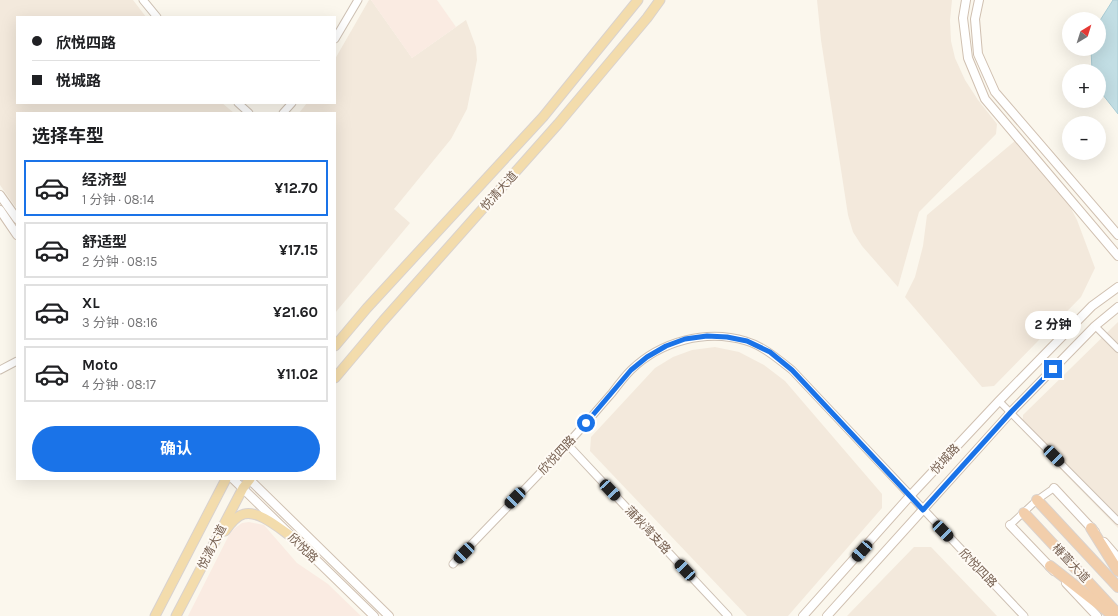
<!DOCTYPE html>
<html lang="zh">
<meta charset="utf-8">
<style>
:root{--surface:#fff;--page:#f2f2f2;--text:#202124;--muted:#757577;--line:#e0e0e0;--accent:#1a73e8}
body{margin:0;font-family:Karla,"Noto Sans SC",sans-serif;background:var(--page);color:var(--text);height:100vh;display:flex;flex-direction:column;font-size:15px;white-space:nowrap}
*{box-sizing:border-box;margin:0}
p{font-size:13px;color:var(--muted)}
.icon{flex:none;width:22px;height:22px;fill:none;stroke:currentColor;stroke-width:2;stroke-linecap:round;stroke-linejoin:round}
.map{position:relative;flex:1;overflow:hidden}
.side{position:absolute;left:16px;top:112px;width:320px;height:368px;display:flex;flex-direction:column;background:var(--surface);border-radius:0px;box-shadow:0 4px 16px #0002}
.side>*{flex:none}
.top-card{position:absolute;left:16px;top:16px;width:320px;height:88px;border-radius:0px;box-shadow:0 4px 16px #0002;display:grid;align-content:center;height:88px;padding:0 16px;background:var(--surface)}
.needle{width:26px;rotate:38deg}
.tools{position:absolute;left:1062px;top:12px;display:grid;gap:8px}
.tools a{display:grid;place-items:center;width:44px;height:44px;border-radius:50%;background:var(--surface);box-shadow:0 4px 16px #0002;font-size:20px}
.end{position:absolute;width:18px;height:18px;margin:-9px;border:5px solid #1a73e8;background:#fff;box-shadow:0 0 0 2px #fff}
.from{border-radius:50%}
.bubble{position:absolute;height:28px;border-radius:14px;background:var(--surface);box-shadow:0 4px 16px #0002;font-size:13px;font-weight:700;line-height:28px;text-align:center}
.car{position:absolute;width:12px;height:24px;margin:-12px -6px;border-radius:5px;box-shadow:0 0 3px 1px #0007;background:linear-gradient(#222 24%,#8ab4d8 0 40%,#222 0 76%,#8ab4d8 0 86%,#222 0)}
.top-card b{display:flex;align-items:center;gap:14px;height:38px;font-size:15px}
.top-card b+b{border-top:1px solid var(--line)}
.top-card i{width:10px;height:10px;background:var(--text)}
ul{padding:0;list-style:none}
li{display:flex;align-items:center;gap:12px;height:56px;margin:0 8px 6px;padding:0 8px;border:2px solid var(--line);border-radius:0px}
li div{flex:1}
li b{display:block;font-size:15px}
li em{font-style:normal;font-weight:700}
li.selected{border-color:var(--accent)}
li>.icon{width:36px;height:36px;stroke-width:1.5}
h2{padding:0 16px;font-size:18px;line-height:48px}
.action{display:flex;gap:8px;margin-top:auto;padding:8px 16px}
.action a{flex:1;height:46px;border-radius:24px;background:var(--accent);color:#fff;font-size:16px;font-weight:700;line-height:46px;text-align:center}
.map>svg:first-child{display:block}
.residential{fill:#f3e9dc}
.commercial{fill:#faebe2}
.water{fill:#c2dee4;stroke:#a9ccd5}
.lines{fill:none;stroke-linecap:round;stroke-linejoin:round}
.minor-casing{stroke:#cdc0b3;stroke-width:8}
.tertiary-casing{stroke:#cdc0b3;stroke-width:9}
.secondary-casing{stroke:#d0c0b1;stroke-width:10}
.primary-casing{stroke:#d9d2ce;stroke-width:11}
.trunk-casing{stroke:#d9d2ce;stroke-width:12}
.minor{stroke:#fff;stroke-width:6}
.tertiary{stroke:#fff;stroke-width:7}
.secondary{stroke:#fff;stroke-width:8}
.primary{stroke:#f3dcac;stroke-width:9}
.trunk{stroke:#f2ceab;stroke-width:10}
.route{stroke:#1a73e8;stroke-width:5}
.labels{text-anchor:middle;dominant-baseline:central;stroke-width:4;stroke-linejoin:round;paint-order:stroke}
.street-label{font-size:12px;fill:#766051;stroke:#fefaf4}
</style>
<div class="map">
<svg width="1118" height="616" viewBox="0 0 1118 616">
<rect width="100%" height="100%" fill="#fbf7ed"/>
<g class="residential">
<polygon points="0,0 133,0 146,17 17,17 17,103 222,103 234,113 17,113 17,209 0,185"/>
<polygon points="369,0 371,0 412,58 466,20 476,47 477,60 467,109 451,139 394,209 410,223 335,313 335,113 299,113 307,103 335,103 335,59"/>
<polygon points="817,0 952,0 950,20 951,41 955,58 965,80 978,100 997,124 996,134 919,212 898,287 862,246 853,232 848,215 821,40"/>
<polygon points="1016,140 1062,191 1077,220 1095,268 1081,297 994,386 982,387 905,297 915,277 923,246 927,215"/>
<polygon points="1118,322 1118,528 1022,430 1023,415"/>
<polygon points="715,347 739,352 764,365 785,381 882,494 882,508 788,616 747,616 590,451 591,437 655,368 673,357 692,350"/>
<polygon points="914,547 931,547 997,616 847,616"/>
</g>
<g class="commercial">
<polygon points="371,0 437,0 456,27 412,58"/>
<polygon points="249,522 264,525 297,563 328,584 361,616 188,616 230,533 235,528 242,523"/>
</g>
<polygon class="water" points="1113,0 1118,0 1118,114 1099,90 1099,71 1092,71 1091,49 1099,49 1099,22"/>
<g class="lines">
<g class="minor-casing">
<g id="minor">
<polyline points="1095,326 1118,349"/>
<polyline points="999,401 1118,521"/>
<polyline points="1010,525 1037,500 1054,488"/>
</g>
</g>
<g class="tertiary-casing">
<g id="tertiary">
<polyline points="143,0 157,17"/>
<polyline points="335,39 358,0"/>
<polyline points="238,103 249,113"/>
<polyline points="283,113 292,103"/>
<polyline points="0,370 17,361"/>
<polyline points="567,444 728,616"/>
<path d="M453,564C491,523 531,484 568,443C583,427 597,410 612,393C618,385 624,377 631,370C661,341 706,329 746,341C763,346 778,359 792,370L1024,616"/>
</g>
</g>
<g class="secondary-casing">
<g id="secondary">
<polyline points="966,0 963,18 968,58 985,99 1118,256"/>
<polyline points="979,0 975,19 978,54 995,92 1118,235"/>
<polyline points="0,195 17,219"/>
<polyline points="0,210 17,235"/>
<polyline points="233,479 374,616"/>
<polyline points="249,479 389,616"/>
<polyline points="1054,488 1095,532"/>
<polyline points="1010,525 1054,571"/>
<polyline points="1104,542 1118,558"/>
<polyline points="1066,583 1097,616"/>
<polyline points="803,616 910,496 999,401 1092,306 1118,287"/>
<polyline points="827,616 1011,412 1095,326 1118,307"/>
</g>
</g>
<g class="primary-casing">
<g id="primary">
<polyline points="335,346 367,308 543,117 638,0"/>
<polyline points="335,378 383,321 558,124 647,18 660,0"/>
<path d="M225,531C230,524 236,516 244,514C259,510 280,529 292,537"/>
<polyline points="155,616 226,479"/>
<polyline points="176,616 243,488 250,479"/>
</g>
</g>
<g class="trunk-casing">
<g id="trunk">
<polyline points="1037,500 1118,587"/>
<polyline points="1024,513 1118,614"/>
<polyline points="1091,528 1118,571"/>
<polyline points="1050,566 1111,614"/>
</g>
</g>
<use href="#minor" class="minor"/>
<use href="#tertiary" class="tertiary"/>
<use href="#secondary" class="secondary"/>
<use href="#primary" class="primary"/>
<use href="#trunk" class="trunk"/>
</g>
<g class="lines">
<polyline class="route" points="586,423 631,370 647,357 666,346 685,339 707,336 727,337 747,341 770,352 792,370 923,510 1011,412 1053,369"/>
</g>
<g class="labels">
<g class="street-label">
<text transform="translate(499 191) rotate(-48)">悦清大道</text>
<text transform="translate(557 455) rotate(-47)">欣悦四路</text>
<text transform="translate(945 459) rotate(-47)">悦城路</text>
<text transform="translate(648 530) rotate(47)">蒲秋湾支路</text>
<text transform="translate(212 547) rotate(-63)">悦清大道</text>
<text transform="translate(303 548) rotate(44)">欣悦路</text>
<text transform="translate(1071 563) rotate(47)">椿萱大道</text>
<text transform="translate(978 568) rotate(46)">欣悦四路</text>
</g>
</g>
</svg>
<div class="tools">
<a><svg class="needle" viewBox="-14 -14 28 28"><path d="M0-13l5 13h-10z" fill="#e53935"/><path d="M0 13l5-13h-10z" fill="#757577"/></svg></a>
<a>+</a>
<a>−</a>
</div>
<i class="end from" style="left:586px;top:423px"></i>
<i class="end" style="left:1053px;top:369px"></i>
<div class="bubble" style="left:1025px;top:311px;width:56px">2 分钟</div>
<i class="car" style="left:1054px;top:456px;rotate:136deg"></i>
<i class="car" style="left:610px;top:490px;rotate:137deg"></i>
<i class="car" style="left:515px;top:498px;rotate:224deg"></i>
<i class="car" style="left:943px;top:531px;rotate:136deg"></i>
<i class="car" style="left:862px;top:551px;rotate:222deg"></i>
<i class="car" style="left:464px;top:553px;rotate:224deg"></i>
<i class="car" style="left:685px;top:570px;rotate:317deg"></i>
<div class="top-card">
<b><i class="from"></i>欣悦四路</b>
<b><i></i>悦城路</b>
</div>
<section class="side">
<h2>选择车型</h2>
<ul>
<li class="selected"><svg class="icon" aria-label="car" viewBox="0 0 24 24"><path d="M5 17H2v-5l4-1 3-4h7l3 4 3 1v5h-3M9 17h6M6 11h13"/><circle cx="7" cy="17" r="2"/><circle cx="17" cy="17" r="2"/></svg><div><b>经济型</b><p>1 分钟 · 08:14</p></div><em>¥12.70</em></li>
<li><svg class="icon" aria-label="car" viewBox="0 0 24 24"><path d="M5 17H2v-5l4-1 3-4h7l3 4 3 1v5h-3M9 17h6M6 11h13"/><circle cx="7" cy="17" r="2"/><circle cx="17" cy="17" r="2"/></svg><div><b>舒适型</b><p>2 分钟 · 08:15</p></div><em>¥17.15</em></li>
<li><svg class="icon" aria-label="car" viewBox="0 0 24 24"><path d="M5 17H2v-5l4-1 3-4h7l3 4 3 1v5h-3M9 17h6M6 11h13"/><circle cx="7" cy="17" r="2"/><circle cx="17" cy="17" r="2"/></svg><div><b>XL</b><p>3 分钟 · 08:16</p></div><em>¥21.60</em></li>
<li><svg class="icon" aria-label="car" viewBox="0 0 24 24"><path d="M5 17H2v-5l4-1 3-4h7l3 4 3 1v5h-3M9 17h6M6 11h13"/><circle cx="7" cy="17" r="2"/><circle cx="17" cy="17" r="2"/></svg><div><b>Moto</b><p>4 分钟 · 08:17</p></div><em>¥11.02</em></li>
</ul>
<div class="action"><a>确认</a></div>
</section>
</div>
